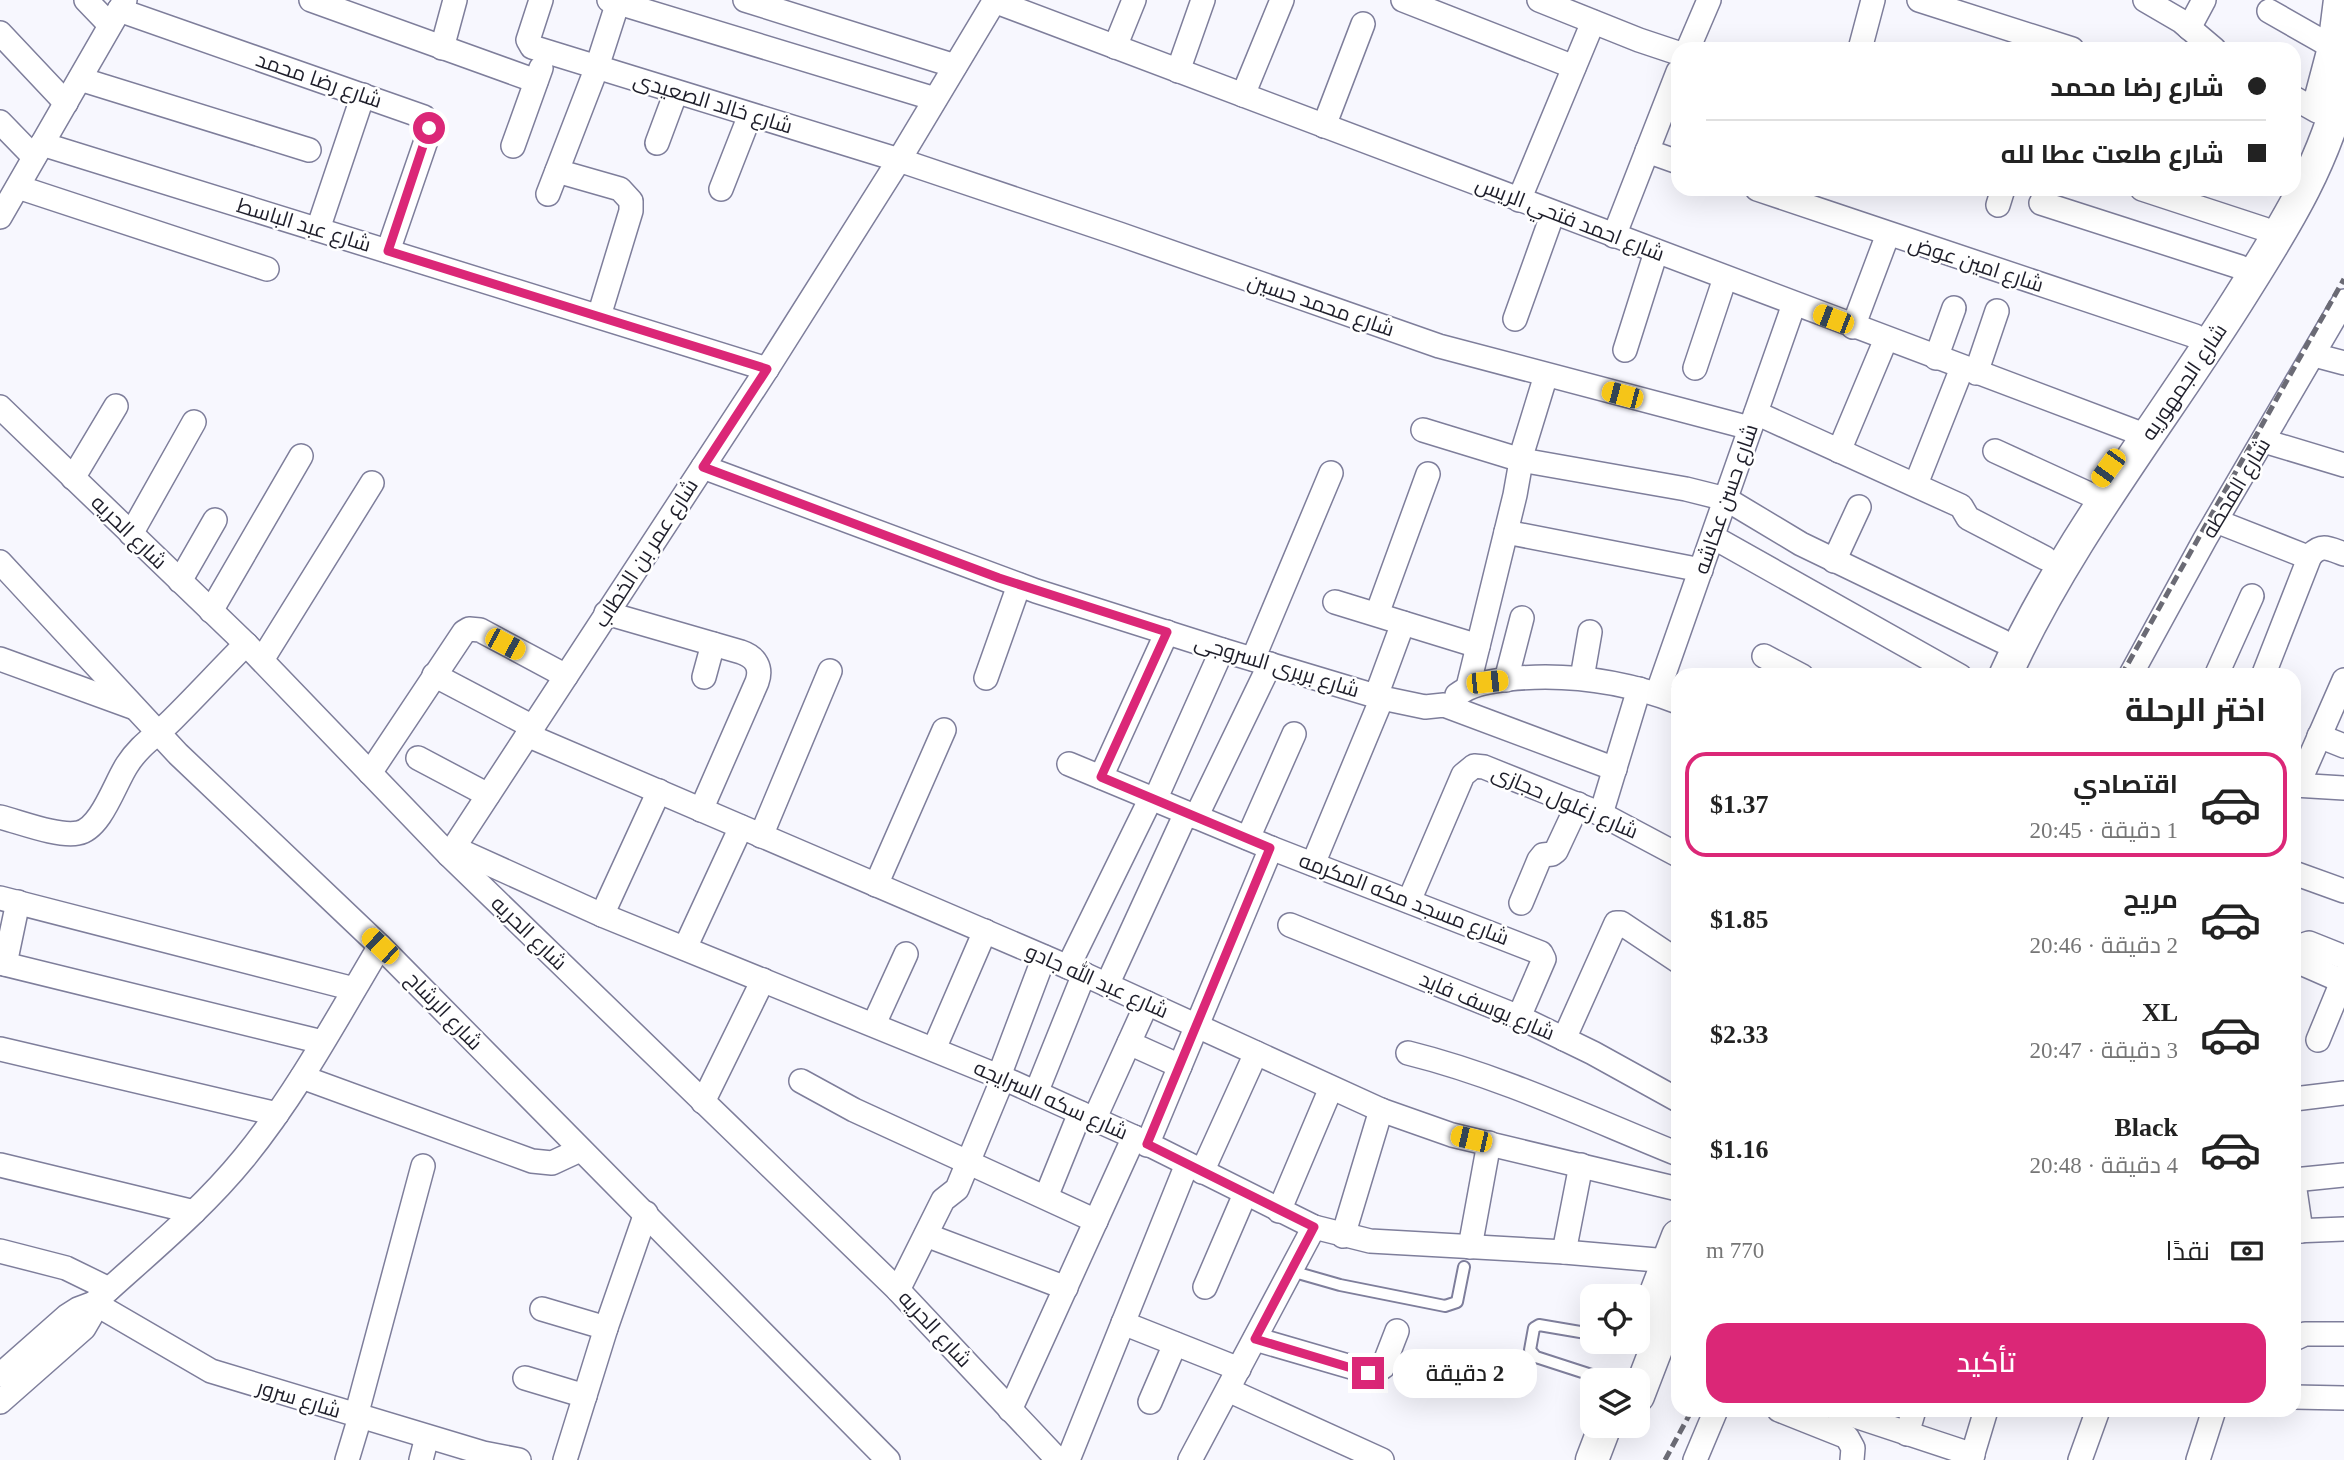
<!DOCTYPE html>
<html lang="ar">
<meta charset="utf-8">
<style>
:root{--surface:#fff;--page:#f6f6f6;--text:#222;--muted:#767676;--line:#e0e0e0;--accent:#db2777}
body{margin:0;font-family:"Times New Roman",Cairo,serif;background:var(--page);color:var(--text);direction:rtl;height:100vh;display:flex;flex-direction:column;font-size:26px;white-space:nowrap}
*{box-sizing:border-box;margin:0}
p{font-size:23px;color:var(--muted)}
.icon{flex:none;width:38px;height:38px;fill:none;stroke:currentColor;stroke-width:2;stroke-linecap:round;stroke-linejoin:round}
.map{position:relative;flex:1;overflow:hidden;direction:ltr}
.details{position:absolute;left:1671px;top:668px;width:630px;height:749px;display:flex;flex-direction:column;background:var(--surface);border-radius:21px;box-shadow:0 7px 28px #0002;direction:rtl}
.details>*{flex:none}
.top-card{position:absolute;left:1671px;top:42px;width:630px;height:154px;border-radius:21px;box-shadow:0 7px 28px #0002;direction:rtl;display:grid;align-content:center;height:154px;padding:0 35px;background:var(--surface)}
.fabs{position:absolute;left:1580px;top:1284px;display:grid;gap:14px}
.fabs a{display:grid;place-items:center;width:70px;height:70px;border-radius:14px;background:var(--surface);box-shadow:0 7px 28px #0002;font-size:35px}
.end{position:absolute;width:32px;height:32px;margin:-16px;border:9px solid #db2777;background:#fff;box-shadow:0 0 0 4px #fff}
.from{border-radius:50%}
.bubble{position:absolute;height:49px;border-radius:21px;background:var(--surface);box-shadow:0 7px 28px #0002;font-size:23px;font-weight:600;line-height:49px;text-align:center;direction:rtl}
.car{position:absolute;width:21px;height:42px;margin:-21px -10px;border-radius:9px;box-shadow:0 0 5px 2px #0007;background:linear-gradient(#f5c518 24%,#345 0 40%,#f5c518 0 76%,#345 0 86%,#f5c518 0)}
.top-card b{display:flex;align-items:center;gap:24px;height:66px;font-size:26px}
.top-card b+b{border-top:2px solid var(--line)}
.top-card i{width:18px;height:18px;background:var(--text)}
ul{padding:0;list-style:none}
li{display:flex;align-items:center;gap:21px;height:105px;margin:0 14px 10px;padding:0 21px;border:4px solid transparent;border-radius:21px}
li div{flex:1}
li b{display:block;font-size:26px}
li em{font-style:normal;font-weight:600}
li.active{border-color:var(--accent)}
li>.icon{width:63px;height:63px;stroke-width:1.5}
h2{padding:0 35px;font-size:32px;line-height:84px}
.pay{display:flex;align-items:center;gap:18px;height:77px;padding:0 35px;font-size:26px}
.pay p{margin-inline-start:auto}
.action{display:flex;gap:14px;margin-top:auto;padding:14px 35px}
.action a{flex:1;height:80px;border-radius:21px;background:var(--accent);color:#fff;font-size:28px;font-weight:600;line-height:80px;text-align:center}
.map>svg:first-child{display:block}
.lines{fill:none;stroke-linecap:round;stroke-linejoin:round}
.lane-casing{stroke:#7e7e9b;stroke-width:14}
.street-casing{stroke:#7e7e9b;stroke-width:26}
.secondary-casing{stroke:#7e7e9b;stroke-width:35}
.lane{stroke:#fff;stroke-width:10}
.street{stroke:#fff;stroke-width:23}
.secondary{stroke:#fff;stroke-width:32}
.rail{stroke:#6b6b75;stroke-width:5;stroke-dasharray:10 5;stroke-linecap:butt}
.route{stroke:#db2777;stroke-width:9}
.labels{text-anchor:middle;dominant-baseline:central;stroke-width:5;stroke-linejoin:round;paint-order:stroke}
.street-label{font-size:21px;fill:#1e1e2a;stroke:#fff}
</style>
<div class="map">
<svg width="2344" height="1460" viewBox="0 0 2344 1460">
<rect width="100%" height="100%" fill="#f7f7fe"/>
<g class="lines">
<g class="lane-casing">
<g id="lane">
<polyline points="1291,1271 1340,1285 1445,1306 1457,1302 1464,1267"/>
<polyline points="1592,1334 1539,1325 1534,1328 1530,1350 1536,1357 1610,1381"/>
<polyline points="1636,1342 1637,1342"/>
</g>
</g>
<g class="street-casing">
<g id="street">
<polyline points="86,0 110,25"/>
<polyline points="311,0 536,81"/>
<polyline points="541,0 528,40 532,47 899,160 1119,234 1439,346 1750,428"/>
<polyline points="609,0 935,99"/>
<polyline points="745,0 955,66"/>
<polyline points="1403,0 1574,67"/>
<polyline points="1539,0 1639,40 1678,53"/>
<polyline points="1919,0 2072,49"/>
<polyline points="2145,0 2181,21 2214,49"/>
<polyline points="994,1 2147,436"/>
<polyline points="119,10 424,117 429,124 429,132 388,251"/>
<polyline points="2269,11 2334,48"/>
<polyline points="2189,28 2204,0"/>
<polyline points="0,33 66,103"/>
<polyline points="1115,47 1134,0"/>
<polyline points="442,48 455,0"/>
<polyline points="1688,49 1709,0"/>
<polyline points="1860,49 1873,0"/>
<polyline points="1178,71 1203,0"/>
<polyline points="80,79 309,150"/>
<polyline points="1243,95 1282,0"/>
<polyline points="2294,98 2317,111"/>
<polyline points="0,122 34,157"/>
<polyline points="1324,126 1363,24"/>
<polyline points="657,143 676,92"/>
<polyline points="42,144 767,369"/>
<polyline points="513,146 541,68"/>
<polyline points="1647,151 1678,162"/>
<polyline points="557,171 620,189 631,201 631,211 599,316"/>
<polyline points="18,187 267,269"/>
<polyline points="721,189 750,115"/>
<polyline points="1757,189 2195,336"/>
<polyline points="2142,189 2264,229"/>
<polyline points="548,194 597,67 618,2"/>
<polyline points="1519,200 1593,22"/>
<polyline points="2041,203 2240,267"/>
<polyline points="1998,205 2003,189"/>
<polyline points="0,217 125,0"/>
<polyline points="318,229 363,95"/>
<polyline points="1614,236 1678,72"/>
<polyline points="1515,319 1553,213"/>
<polyline points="1853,327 1888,234"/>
<polyline points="1625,350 1656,252"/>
<polyline points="2314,355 2344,363"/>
<polyline points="1936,358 1954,308"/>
<polyline points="1695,368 1725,278"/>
<polyline points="1976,373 1997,311"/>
<polyline points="0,407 246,644 449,855 898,1290 1058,1460"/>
<polyline points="1756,413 1961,506 1968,518 2045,558"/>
<polyline points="1423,430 1521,460 1686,489 1726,499 1801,544 2002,641"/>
<polyline points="2264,441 2344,465"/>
<polyline points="1839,451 1886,339"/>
<polyline points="1995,451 2089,494"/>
<polyline points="703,467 1036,591 1222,650 1382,698 1425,707 1444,705 1615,769"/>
<polyline points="73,478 116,406"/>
<polyline points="1916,484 1962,368"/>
<path d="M2216,521L2305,556L2311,555C2322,543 2330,549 2344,554"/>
<polyline points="1506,532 1701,570"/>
<polyline points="131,534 194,422"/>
<polyline points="1713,537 1960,676"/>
<polyline points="1834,561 1859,507"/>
<polyline points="0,562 178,754 380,946 888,1460"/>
<polyline points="180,581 215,520"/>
<polyline points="1335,602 1478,646"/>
<polyline points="211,611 301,456"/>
<path d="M606,613L741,652C756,657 762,668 757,682L701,810"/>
<polyline points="1377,614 1428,474"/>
<polyline points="1764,656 1802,676"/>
<polyline points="0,659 132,707"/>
<polyline points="1253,659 1331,473"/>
<polyline points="262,660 372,483"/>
<polyline points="434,675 533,727"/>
<polyline points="2130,676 2205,539 2344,301"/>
<polyline points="2216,676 2252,596"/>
<polyline points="2263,676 2310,556"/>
<polyline points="704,677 713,644"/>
<polyline points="986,678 1019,585"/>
<polyline points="1582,678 1590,632"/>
<polyline points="1506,680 1522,618"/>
<polyline points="1468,687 1515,495 1523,450 1546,375"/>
<polyline points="1657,694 1794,304"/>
<path d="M1457,695C1473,683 1489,682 1508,679C1567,673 1623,681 1678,702"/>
<polyline points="1376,696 1403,623"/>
<polyline points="527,735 1068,967 1381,1110 1452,1135 1678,1189"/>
<polyline points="2319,736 2344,746"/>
<polyline points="418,758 488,795"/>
<polyline points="1069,764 1271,848 1541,953 1544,959 1519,1017"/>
<polyline points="370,773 464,632 469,629 480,630 566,676"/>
<polyline points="1101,777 1167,632"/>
<polyline points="2294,785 2344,788"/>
<polyline points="2298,785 2344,680"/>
<polyline points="1155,800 1222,650"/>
<polyline points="1601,814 1639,689"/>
<path d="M0,817C20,822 58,837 78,833C101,829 115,783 127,765C141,743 158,735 175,717C199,693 222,668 246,644"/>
<polyline points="1196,817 1270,664"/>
<polyline points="761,836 830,671"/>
<polyline points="1248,838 1294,734"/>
<polyline points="454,848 602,915 1003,1078 1134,1137 1314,1227 1370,1241 1564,1252 1668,1261"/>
<polyline points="449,855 767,369 899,160 995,0"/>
<polyline points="1313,864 1382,698"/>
<polyline points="2294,873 2344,891"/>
<polyline points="876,885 944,730"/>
<polyline points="0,898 354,989"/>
<polyline points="1409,901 1463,775 1474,766 1484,767 1601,814 1678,855"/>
<polyline points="1521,903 1539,860 1543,855 1552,854 1556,851 1578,804"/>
<polyline points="602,915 659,791"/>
<polyline points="1290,925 1519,1017 1593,1053 1678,1100"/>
<polyline points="685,948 741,827"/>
<polyline points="2294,960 2342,981"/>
<polyline points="2295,960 2303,945 2309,943 2344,957"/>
<polyline points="0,963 322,1042"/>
<polyline points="5,964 18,902"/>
<polyline points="1068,967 1151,798"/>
<polyline points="1107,985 1186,813"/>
<polyline points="874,1024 906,954"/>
<polyline points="1564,1039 1616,923 1621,923 1678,961"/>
<polyline points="2318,1040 2344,977"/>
<polyline points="1129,1043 1180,1066"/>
<polyline points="0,1049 277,1114"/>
<polyline points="934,1049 985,931"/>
<path d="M1408,1053C1501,1076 1589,1118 1678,1154"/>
<polyline points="999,1076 1044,957"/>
<polyline points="302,1077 532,1161 552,1163 580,1150"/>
<polyline points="801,1081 854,1110 1096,1221"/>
<polyline points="1036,1093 1084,974"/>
<polyline points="2294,1099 2344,1093"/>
<polyline points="703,1102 763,980"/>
<polyline points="1094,1120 1147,1003"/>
<polyline points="1147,1145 1271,848"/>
<polyline points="0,1165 194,1212"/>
<polyline points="1202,1172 1256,1053"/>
<polyline points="2294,1180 2344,1175"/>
<polyline points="2294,1183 2301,1231"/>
<polyline points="1046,1197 1080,1113"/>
<polyline points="1279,1211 1331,1088"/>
<polyline points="2294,1231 2344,1229"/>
<polyline points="926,1235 1066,1288"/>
<polyline points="1343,1236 1381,1110"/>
<polyline points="1470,1247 1489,1143"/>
<polyline points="0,1251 66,1268 109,1289"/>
<polyline points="1564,1252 1581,1165"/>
<polyline points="1205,1287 1245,1194"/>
<polyline points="898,1290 943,1200 957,1189 1003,1078"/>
<polyline points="94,1303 211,1371 483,1453 519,1460"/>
<polyline points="542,1309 606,1328"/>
<polyline points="1123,1323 1239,1369"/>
<polyline points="1255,1339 1372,1373 1383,1367 1397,1331"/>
<polyline points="2294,1339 2305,1334 2344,1334"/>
<path d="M0,1375L67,1316L78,1309L94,1303C145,1256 200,1212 244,1158C297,1093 337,1018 380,946"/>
<polyline points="525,1378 585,1396"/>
<polyline points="1228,1390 1382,1460"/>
<polyline points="2294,1397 2344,1398"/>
<polyline points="0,1402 84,1328 91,1316 94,1303"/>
<polyline points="1150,1402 1175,1344"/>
<polyline points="1010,1410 1134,1137"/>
<polyline points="1779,1410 1847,1437 1853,1448 1852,1460"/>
<polyline points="1837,1410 1973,1455"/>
<polyline points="356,1416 423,1166"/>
<polyline points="1907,1434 1914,1410"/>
<polyline points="347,1460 360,1417"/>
<polyline points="421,1460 427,1437"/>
<polyline points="565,1460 606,1328 646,1213"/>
<polyline points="1068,1460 1187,1164"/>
<polyline points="1190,1460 1314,1227"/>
<polyline points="1695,1460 1716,1410"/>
<polyline points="1971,1460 1986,1410"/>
<polyline points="2080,1460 2098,1410"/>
<polyline points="2198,1460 2214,1410"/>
</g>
</g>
<g class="secondary-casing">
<g id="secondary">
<polyline points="2320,101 2334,48 2340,0"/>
<path d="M2005,676C2068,537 2165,418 2245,289C2288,221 2326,159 2344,80"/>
<polyline points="1647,1316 1678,1236"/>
<polyline points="1638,1396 1678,1292"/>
<polyline points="1592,1460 1605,1426"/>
</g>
</g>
<use href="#lane" class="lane"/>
<use href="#street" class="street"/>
<use href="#secondary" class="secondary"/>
<g class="rail">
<polyline points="2121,676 2344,279"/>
<polyline points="1665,1460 1692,1410"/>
</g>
</g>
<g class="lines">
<polyline class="route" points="429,128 388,251 767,369 703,467 999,578 1167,632 1101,777 1270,848 1147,1144 1314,1227 1255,1339 1368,1373"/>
</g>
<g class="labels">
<g class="street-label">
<text transform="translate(319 80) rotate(19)">شارع رضا محمد</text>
<text transform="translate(713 103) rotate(17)">شارع خالد الصعيدى</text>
<text transform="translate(1570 219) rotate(21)">شارع احمد فتحي الريس</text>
<text transform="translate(304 225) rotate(17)">شارع عبد الباسط</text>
<text transform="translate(1976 264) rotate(18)">شارع امين عوض</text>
<text transform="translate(1321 305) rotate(19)">شارع محمد حسين</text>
<text transform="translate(2184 382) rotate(-56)">شارع الجمهوريه</text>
<text transform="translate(2236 488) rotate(-59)">شارع المحطه</text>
<text transform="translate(1726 499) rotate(-71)">شارع حسن عكاشه</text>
<text transform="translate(129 532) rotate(44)">شارع الحريه</text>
<text transform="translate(646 553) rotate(-57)">شارع عمر بن الخطاب</text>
<text transform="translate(1277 666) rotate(17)">شارع بربرى السروجى</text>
<text transform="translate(1565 802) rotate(23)">شارع زغلول حجازى</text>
<text transform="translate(1404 899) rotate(21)">شارع مسجد مكه المكرمه</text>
<text transform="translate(529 933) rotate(44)">شارع الحريه</text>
<text transform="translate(1097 981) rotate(24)">شارع عبد الله جادو</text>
<text transform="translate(1487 1006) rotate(23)">شارع يوسف فايد</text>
<text transform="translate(444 1011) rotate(46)">شارع الرشاح</text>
<text transform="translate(1051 1100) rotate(24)">شارع سكه السرايجه</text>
<text transform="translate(935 1329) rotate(47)">شارع الحريه</text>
<text transform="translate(299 1399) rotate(17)">شارع سرور</text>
</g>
</g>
</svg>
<div class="fabs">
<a><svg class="icon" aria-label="locate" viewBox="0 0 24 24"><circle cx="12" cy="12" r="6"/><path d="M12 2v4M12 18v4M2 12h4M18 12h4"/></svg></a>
<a><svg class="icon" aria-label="layers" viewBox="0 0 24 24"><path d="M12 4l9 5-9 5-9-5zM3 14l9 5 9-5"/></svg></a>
</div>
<i class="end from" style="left:429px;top:128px"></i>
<i class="end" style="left:1368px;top:1373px"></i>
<div class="bubble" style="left:1393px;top:1349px;width:144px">2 دقيقة</div>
<i class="car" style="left:1833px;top:319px;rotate:291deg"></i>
<i class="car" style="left:1622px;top:395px;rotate:285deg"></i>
<i class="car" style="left:2108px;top:468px;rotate:216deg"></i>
<i class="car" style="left:505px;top:644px;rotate:118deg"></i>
<i class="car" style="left:1487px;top:682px;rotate:84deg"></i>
<i class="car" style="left:380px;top:946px;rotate:313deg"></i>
<i class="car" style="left:1471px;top:1139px;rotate:283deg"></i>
<div class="top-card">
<b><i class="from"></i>شارع رضا محمد</b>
<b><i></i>شارع طلعت عطا لله</b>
</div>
<section class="details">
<h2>اختر الرحلة</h2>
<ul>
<li class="active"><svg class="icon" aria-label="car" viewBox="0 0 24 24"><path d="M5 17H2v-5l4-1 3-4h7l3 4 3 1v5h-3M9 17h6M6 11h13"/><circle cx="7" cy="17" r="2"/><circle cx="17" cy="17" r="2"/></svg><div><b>اقتصادي</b><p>1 دقيقة · 20:45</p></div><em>$1.37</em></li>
<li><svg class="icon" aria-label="car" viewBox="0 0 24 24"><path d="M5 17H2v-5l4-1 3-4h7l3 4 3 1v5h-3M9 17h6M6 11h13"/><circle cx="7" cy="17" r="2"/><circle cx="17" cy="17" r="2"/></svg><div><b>مريح</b><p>2 دقيقة · 20:46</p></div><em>$1.85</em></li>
<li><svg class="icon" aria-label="car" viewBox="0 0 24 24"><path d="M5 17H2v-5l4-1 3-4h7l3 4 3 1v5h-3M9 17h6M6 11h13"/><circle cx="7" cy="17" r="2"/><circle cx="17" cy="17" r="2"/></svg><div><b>XL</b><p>3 دقيقة · 20:47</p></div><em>$2.33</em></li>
<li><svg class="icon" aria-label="car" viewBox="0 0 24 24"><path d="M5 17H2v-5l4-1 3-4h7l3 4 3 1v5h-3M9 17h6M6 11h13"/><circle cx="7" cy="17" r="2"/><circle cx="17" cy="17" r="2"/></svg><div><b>Black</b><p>4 دقيقة · 20:48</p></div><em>$1.16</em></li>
</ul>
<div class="pay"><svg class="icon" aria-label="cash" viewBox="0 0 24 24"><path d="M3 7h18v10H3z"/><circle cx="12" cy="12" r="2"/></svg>نقدًا<p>770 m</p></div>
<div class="action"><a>تأكيد</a></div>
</section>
</div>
